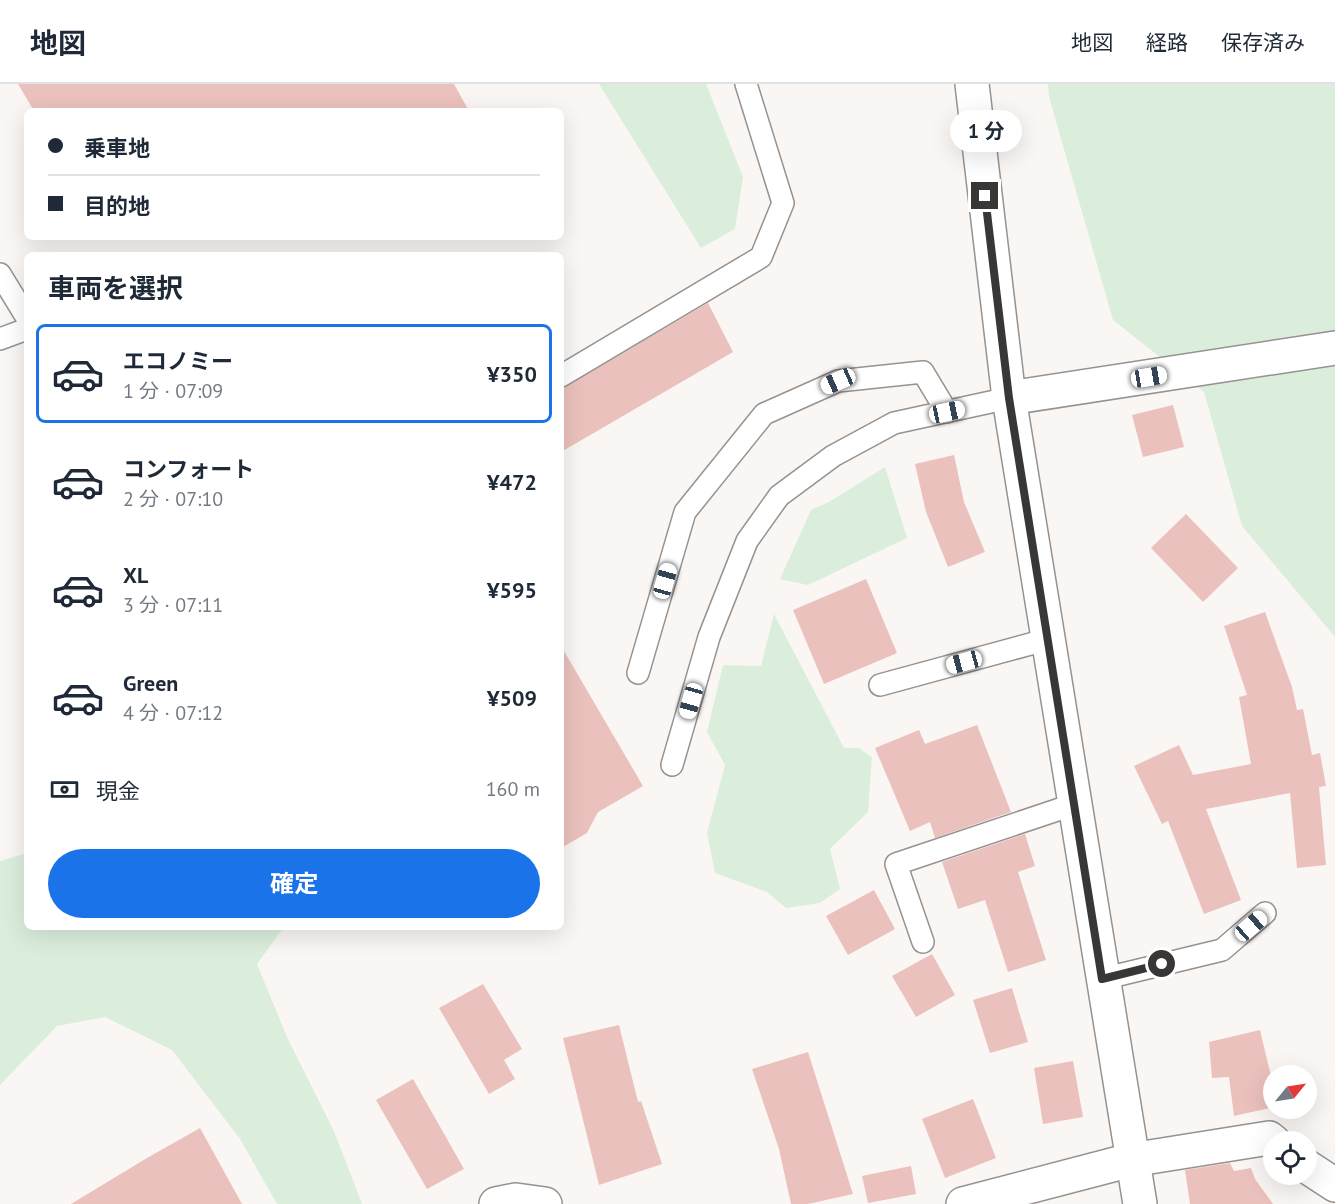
<!DOCTYPE html>
<html lang="ja">
<meta charset="utf-8">
<style>
:root{--surface:#fff;--page:#f6f6f7;--text:#1f2937;--muted:#747a83;--line:#e0e1e3;--accent:#1a73e8}
body{margin:0;font-family:"PT Sans","Noto Sans JP",sans-serif;background:var(--page);color:var(--text);height:100vh;display:flex;flex-direction:column;font-size:22px;white-space:nowrap}
*{box-sizing:border-box;margin:0}
p{font-size:20px;color:var(--muted)}
.icon{flex:none;width:33px;height:33px;fill:none;stroke:currentColor;stroke-width:2;stroke-linecap:round;stroke-linejoin:round}
.map{position:relative;flex:1;overflow:hidden}
.side{position:absolute;left:24px;top:168px;width:540px;height:678px;display:flex;flex-direction:column;background:var(--surface);border-radius:9px;box-shadow:0 6px 24px #0002}
.side>*{flex:none}
.hud{position:absolute;left:24px;top:24px;width:540px;height:132px;border-radius:9px;box-shadow:0 6px 24px #0002;display:grid;align-content:center;height:132px;padding:0 24px;background:var(--surface)}
.needle{width:39px;rotate:60deg}
.controls{position:absolute;left:1263px;top:981px;display:grid;gap:12px}
.controls a{display:grid;place-items:center;width:54px;height:54px;border-radius:50%;background:var(--surface);box-shadow:0 6px 24px #0002;font-size:30px}
.end{position:absolute;width:27px;height:27px;margin:-14px;border:8px solid #393736;background:#fff;box-shadow:0 0 0 3px #fff}
.from{border-radius:50%}
.bubble{position:absolute;height:42px;border-radius:21px;background:var(--surface);box-shadow:0 6px 24px #0002;font-size:20px;font-weight:700;line-height:42px;text-align:center}
.car{position:absolute;width:18px;height:36px;margin:-18px -9px;border-radius:8px;box-shadow:0 0 4px 2px #0007;background:linear-gradient(#fff 24%,#345 0 40%,#fff 0 76%,#345 0 86%,#fff 0)}
.hud b{display:flex;align-items:center;gap:21px;height:57px;font-size:22px}
.hud b+b{border-top:2px solid var(--line)}
.hud i{width:15px;height:15px;background:var(--text)}
ul{padding:0;list-style:none}
li{display:flex;align-items:center;gap:18px;height:99px;margin:0 12px 9px;padding:0 12px;border:3px solid transparent;border-radius:9px}
li div{flex:1}
li b{display:block;font-size:22px}
li em{font-style:normal;font-weight:700}
li.active{border-color:var(--accent)}
li>.icon{width:54px;height:54px;stroke-width:1.5}
h2{padding:0 24px;font-size:27px;line-height:72px}
.pay{display:flex;align-items:center;gap:15px;height:66px;padding:0 24px;font-size:22px}
.pay p{margin-inline-start:auto}
.cta{display:flex;gap:12px;margin-top:auto;padding:12px 24px}
.cta a{flex:1;height:69px;border-radius:36px;background:var(--accent);color:#fff;font-size:24px;font-weight:700;line-height:69px;text-align:center}
header{display:flex;align-items:center;gap:36px;box-sizing:border-box;height:84px;padding:0 30px;background:var(--surface);border-bottom:2px solid var(--line)}
header strong{font-size:28px}
nav{display:flex;gap:33px;margin-inline-start:auto;font-size:21px}
.map>svg:first-child{display:block}
.green{fill:#dbeedc}
.building{fill:#ebc1bd}
.lines{fill:none;stroke-linecap:round;stroke-linejoin:round}
.service-casing{stroke:#959290;stroke-width:24}
.minor-casing{stroke:#959290;stroke-width:36}
.tertiary-casing{stroke:#959290;stroke-width:36}
.service{stroke:#fff;stroke-width:21}
.minor{stroke:#fff;stroke-width:33}
.tertiary{stroke:#fff;stroke-width:33}
.route{stroke:#393736;stroke-width:8}
</style>
<header>
<strong>地図</strong>
<nav><a>地図</a><a>経路</a><a>保存済み</a></nav>
</header>
<div class="map">
<svg width="1335" height="1120" viewBox="0 0 1335 1120">
<rect width="100%" height="100%" fill="#faf6f4"/>
<g class="green">
<polygon points="599,0 706,0 743,93 735,145 701,164"/>
<polygon points="1048,0 1335,0 1335,553 1242,442 1204,308 1113,236 1049,13"/>
<polygon points="885,383 907,454 808,501 780,495 811,426 829,418"/>
<polygon points="774,530 844,664 859,664 872,673 868,728 830,765 840,805 820,819 786,824 767,808 715,789 707,749 725,681 707,648 723,581 761,582"/>
<polygon points="27,769 27,843 284,843 257,880 287,953 334,1047 362,1120 277,1120 240,1055 172,966 105,933 57,942 0,1001 0,777"/>
</g>
<g class="building">
<polygon points="18,0 454,0 469,27 34,27"/>
<polygon points="708,219 733,268 561,368 561,305"/>
<polygon points="1173,321 1184,363 1143,373 1132,331"/>
<polygon points="954,371 964,418 985,468 948,483 926,428 915,380"/>
<polygon points="1186,430 1238,484 1203,518 1151,464"/>
<polygon points="866,495 897,569 824,600 793,526"/>
<polygon points="1265,528 1292,603 1297,626 1303,625 1312,671 1320,669 1326,702 1319,703 1326,781 1297,784 1290,709 1206,725 1241,816 1204,830 1168,737 1162,740 1134,682 1179,661 1193,691 1251,680 1239,613 1247,611 1224,542"/>
<polygon points="561,562 643,702 598,728 587,749 561,764"/>
<polygon points="977,641 1011,728 935,754 930,738 910,747 875,664 919,646 925,660"/>
<polygon points="1025,750 1035,782 1018,788 1046,876 1008,888 985,816 958,825 942,778"/>
<polygon points="874,806 895,845 848,871 826,832"/>
<polygon points="932,870 955,911 916,933 892,892"/>
<polygon points="483,900 522,965 504,976 515,995 489,1010 439,924"/>
<polygon points="1012,904 1028,958 990,969 973,916"/>
<polygon points="619,941 638,1018 641,1017 662,1080 599,1101 563,954"/>
<polygon points="1260,946 1274,1005 1274,1023 1234,1032 1229,993 1212,994 1209,958"/>
<polygon points="808,968 853,1110 808,1120 791,1120 779,1065 752,985"/>
<polygon points="1073,977 1083,1033 1043,1040 1034,984"/>
<polygon points="413,995 464,1085 427,1105 376,1016"/>
<polygon points="973,1015 996,1074 945,1094 922,1035"/>
<polygon points="200,1044 242,1120 71,1120 147,1074"/>
<polygon points="1230,1079 1234,1087 1251,1084 1255,1095 1273,1120 1190,1120 1185,1086"/>
<polygon points="911,1082 916,1110 868,1119 862,1092"/>
</g>
<g class="lines">
<g class="service-casing">
<g id="service">
<polyline points="0,190 27,234"/>
<polyline points="0,255 27,245"/>
<polyline points="561,292 761,173 783,119 746,0"/>
<polyline points="638,589 685,428 764,330 838,297 923,288 947,328"/>
<polyline points="880,601 1049,555"/>
<polyline points="672,681 709,553 747,457 779,412 833,372 894,339 1009,314"/>
<polyline points="923,858 896,780 1075,720"/>
<polyline points="1102,895 1222,866 1265,829"/>
</g>
</g>
<g class="minor-casing">
<g id="minor">
<polyline points="1009,314 1335,264"/>
<polyline points="1306,1082 1335,1101"/>
<polyline points="496,1120 516,1116 545,1120"/>
<polyline points="963,1120 1131,1076 1269,1054 1274,1058"/>
</g>
</g>
<g class="tertiary-casing">
<polyline id="tertiary" points="972,0 1009,314 1140,1120"/>
</g>
<use href="#service" class="service"/>
<use href="#minor" class="minor"/>
<use href="#tertiary" class="tertiary"/>
</g>
<g class="lines">
<polyline class="route" points="985,112 1009,314 1102,895 1162,880"/>
</g>
</svg>
<div class="controls">
<a><svg class="needle" viewBox="-14 -14 28 28"><path d="M0-13l5 13h-10z" fill="#e53935"/><path d="M0 13l5-13h-10z" fill="#747a83"/></svg></a>
<a><svg class="icon" aria-label="locate" viewBox="0 0 24 24"><circle cx="12" cy="12" r="6"/><path d="M12 2v4M12 18v4M2 12h4M18 12h4"/></svg></a>
</div>
<i class="end from" style="left:1162px;top:880px"></i>
<i class="end" style="left:985px;top:112px"></i>
<div class="bubble" style="left:950px;top:26px;width:72px">1 分</div>
<i class="car" style="left:1149px;top:293px;rotate:81deg"></i>
<i class="car" style="left:838px;top:297px;rotate:246deg"></i>
<i class="car" style="left:947px;top:328px;rotate:78deg"></i>
<i class="car" style="left:665px;top:497px;rotate:16deg"></i>
<i class="car" style="left:964px;top:578px;rotate:255deg"></i>
<i class="car" style="left:691px;top:617px;rotate:196deg"></i>
<i class="car" style="left:1251px;top:842px;rotate:49deg"></i>
<div class="hud">
<b><i class="from"></i>乗車地</b>
<b><i></i>目的地</b>
</div>
<section class="side">
<h2>車両を選択</h2>
<ul>
<li class="active"><svg class="icon" aria-label="car" viewBox="0 0 24 24"><path d="M5 17H2v-5l4-1 3-4h7l3 4 3 1v5h-3M9 17h6M6 11h13"/><circle cx="7" cy="17" r="2"/><circle cx="17" cy="17" r="2"/></svg><div><b>エコノミー</b><p>1 分 · 07:09</p></div><em>¥350</em></li>
<li><svg class="icon" aria-label="car" viewBox="0 0 24 24"><path d="M5 17H2v-5l4-1 3-4h7l3 4 3 1v5h-3M9 17h6M6 11h13"/><circle cx="7" cy="17" r="2"/><circle cx="17" cy="17" r="2"/></svg><div><b>コンフォート</b><p>2 分 · 07:10</p></div><em>¥472</em></li>
<li><svg class="icon" aria-label="car" viewBox="0 0 24 24"><path d="M5 17H2v-5l4-1 3-4h7l3 4 3 1v5h-3M9 17h6M6 11h13"/><circle cx="7" cy="17" r="2"/><circle cx="17" cy="17" r="2"/></svg><div><b>XL</b><p>3 分 · 07:11</p></div><em>¥595</em></li>
<li><svg class="icon" aria-label="car" viewBox="0 0 24 24"><path d="M5 17H2v-5l4-1 3-4h7l3 4 3 1v5h-3M9 17h6M6 11h13"/><circle cx="7" cy="17" r="2"/><circle cx="17" cy="17" r="2"/></svg><div><b>Green</b><p>4 分 · 07:12</p></div><em>¥509</em></li>
</ul>
<div class="pay"><svg class="icon" aria-label="cash" viewBox="0 0 24 24"><path d="M3 7h18v10H3z"/><circle cx="12" cy="12" r="2"/></svg>現金<p>160 m</p></div>
<div class="cta"><a>確定</a></div>
</section>
</div>
